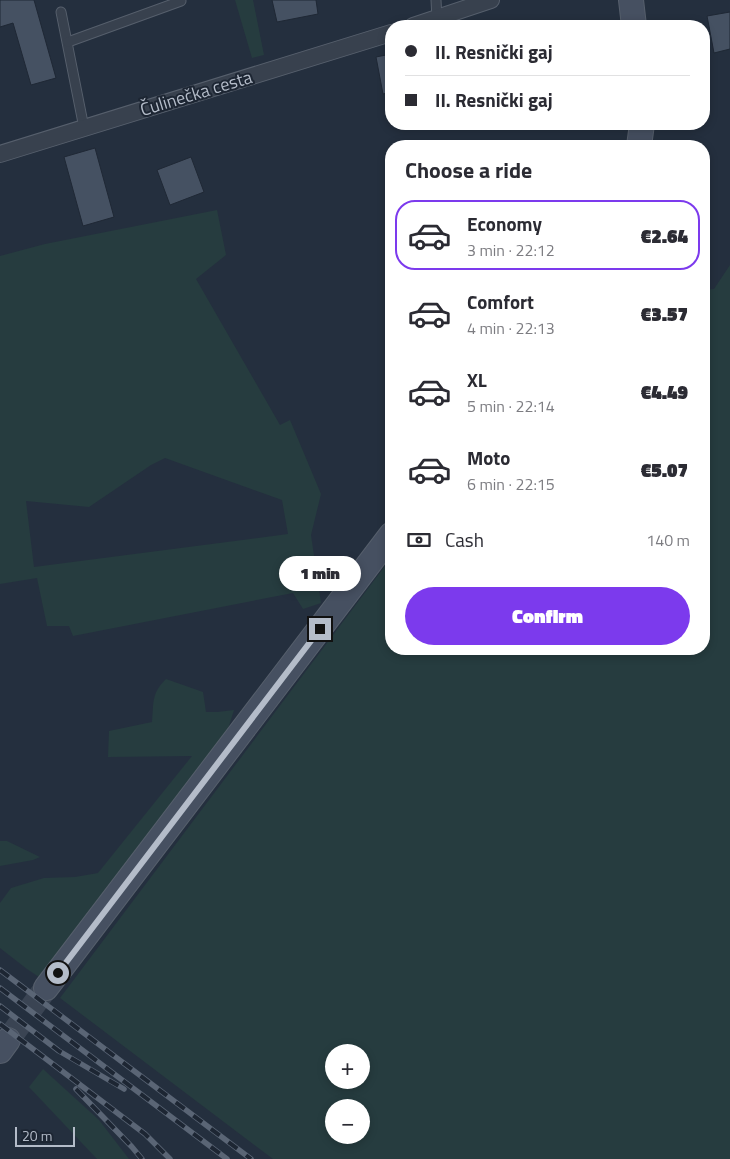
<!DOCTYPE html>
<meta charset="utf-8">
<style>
:root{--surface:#fff;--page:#f2f2f3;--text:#2b2b33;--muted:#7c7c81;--line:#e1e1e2;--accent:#7c3aed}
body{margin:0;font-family:"Titillium Web",sans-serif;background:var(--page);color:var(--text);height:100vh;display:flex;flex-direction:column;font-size:19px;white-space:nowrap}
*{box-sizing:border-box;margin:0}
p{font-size:16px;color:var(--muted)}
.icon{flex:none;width:28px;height:28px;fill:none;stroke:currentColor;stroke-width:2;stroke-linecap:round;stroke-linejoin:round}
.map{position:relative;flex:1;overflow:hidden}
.panel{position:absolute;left:385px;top:140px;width:325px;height:515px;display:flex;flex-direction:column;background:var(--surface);border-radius:20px;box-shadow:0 2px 8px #0003}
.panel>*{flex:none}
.hud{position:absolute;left:385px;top:20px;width:325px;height:110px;border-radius:20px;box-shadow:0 2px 8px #0003;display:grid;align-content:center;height:110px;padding:0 20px;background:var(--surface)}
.controls{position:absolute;left:325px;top:1044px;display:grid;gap:10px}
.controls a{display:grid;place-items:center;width:45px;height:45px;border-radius:50%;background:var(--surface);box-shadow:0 2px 8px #0003;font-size:25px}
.scale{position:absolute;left:15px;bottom:12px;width:60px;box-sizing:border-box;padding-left:5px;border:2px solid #b4bcc9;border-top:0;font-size:14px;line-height:18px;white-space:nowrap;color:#b4bcc9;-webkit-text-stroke:4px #1d2633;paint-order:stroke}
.end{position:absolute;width:22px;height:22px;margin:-11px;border:6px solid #b4bcc9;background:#111;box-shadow:0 0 0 2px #111}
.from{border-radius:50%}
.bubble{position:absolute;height:35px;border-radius:18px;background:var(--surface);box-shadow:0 2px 8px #0003;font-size:16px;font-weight:800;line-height:35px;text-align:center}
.hud b{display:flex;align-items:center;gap:18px;height:48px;font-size:19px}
.hud b+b{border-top:1px solid var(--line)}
.hud i{width:12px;height:12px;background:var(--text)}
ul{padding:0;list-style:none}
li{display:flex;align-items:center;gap:15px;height:70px;margin:0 10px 8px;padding:0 10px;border:2px solid transparent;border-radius:20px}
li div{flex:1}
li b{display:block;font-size:19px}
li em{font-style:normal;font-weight:800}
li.selected{border-color:var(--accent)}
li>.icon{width:45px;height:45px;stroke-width:1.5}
h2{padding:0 20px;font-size:22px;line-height:60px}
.pay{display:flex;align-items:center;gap:12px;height:55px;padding:0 20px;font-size:19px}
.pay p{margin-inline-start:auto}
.primary-button{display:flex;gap:10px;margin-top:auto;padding:10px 20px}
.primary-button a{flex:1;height:58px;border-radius:30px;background:var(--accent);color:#fff;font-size:20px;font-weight:800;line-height:58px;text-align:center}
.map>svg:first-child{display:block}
.green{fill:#263c3f;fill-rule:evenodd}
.building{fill:#455162;stroke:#1f2835}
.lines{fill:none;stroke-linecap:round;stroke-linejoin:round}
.secondary-tunnel{stroke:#3a4453;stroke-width:24;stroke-dasharray:24 12;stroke-linecap:butt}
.lane-casing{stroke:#565f6c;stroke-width:11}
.street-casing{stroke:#565f6c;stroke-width:18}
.secondary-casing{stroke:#565f6c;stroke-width:26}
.lane{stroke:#38414e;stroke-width:9}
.street{stroke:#38414e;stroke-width:16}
.secondary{stroke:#465061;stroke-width:24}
.rail-casing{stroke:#5a6575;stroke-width:5.5}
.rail{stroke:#1d2633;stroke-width:4;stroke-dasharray:11;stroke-linecap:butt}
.route{stroke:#b4bcc9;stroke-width:6}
.labels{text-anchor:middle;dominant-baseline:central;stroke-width:4;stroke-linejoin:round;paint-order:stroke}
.street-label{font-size:18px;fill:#b4bcc9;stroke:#1d2633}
</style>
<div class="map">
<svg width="730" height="1159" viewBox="0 0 730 1159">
<rect width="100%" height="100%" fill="#242f3e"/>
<g class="green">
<polygon points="235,0 253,0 264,55 252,58"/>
<path d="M217,210L226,255L196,279L280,425L290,420L321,494L311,535L321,603L303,609L293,593L73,636L69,626H47L37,578L0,584V256L45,244ZM165,458L282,500L288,534L34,567L26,501L89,507L151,465Z"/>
<path d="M730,265V1159H273L60,998L391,558V649H704V290L714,289ZM361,1052V1080H334V1052ZM334,1108H361V1135H334Z"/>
<path d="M166,679L203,692L206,712H217L234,710L228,729L39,977L27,969L0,948V903L11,888L44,878L75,877L98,873L192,756L108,757L109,731L152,722C154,702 151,694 166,679Z"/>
<polygon points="0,841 7,841 40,857 33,860 0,866"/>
<polygon points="43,1069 99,1120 129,1159 97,1159 29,1087"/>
</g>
<g class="building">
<polygon points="0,0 34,0 56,78 31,85 13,23 0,27"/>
<polygon points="272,0 316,0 318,14 277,22"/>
<polygon points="730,12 730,49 714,53 707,16"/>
<polygon points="391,54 391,92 383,94 376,57"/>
<polygon points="95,148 114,217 83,226 64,157"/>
<polygon points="191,157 204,192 170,205 157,170"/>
</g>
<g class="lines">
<polyline class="secondary-tunnel" points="8,1040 46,988"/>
<g class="lane-casing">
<g id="lane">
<polyline points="436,0 437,19"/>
<polyline points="61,12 84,128"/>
<polyline points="68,42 181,1"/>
</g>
</g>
<g class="street-casing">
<g id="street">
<polyline points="413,26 491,0"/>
<polyline points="0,154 391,33"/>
</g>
</g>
<g class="secondary-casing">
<g id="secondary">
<polyline points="631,0 634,26"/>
<polyline points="639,146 642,124"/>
<polyline points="46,988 391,535"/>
<polyline points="0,1051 8,1040"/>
</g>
</g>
<use href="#lane" class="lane"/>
<use href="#street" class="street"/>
<use href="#secondary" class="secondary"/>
<g class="rail-casing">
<g id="rail">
<polyline points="0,970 251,1159"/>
<polyline points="0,988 227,1159"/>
<polyline points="0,1006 59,1051 124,1089"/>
<polyline points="0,1024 145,1134 170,1159"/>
<polyline points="76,1089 132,1147 142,1159"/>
</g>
</g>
<use href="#rail" class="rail"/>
</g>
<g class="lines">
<polyline class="route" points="58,973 320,629"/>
</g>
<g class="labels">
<g class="street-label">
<text transform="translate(196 93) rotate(-17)">Čulinečka cesta</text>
</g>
</g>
</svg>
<div class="controls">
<a>+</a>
<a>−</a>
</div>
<div class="scale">20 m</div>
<i class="end from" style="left:58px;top:973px"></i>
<i class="end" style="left:320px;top:629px"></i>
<div class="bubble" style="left:279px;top:556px;width:82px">1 min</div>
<div class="hud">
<b><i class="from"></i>II. Resnički gaj</b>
<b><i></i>II. Resnički gaj</b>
</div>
<section class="panel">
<h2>Choose a ride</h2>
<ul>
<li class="selected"><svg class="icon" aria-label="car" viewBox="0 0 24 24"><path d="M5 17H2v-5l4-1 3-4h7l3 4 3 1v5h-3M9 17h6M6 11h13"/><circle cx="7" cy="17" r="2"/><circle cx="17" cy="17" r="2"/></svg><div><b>Economy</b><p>3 min · 22:12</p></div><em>€2.64</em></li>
<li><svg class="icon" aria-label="car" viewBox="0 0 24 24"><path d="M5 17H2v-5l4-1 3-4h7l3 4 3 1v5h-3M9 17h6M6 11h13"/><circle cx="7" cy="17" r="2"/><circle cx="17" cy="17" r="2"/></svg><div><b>Comfort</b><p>4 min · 22:13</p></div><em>€3.57</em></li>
<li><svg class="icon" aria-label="car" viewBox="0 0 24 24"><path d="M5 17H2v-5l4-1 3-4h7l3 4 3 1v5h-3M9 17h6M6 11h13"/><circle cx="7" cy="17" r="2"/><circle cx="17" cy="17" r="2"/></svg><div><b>XL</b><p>5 min · 22:14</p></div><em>€4.49</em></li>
<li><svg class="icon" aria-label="car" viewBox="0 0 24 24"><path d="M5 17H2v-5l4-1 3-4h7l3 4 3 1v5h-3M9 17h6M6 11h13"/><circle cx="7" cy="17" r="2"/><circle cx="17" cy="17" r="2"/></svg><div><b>Moto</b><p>6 min · 22:15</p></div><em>€5.07</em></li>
</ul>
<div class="pay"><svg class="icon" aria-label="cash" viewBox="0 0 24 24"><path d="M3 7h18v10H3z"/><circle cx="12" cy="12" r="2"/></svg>Cash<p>140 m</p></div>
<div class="primary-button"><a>Confirm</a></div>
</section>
</div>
